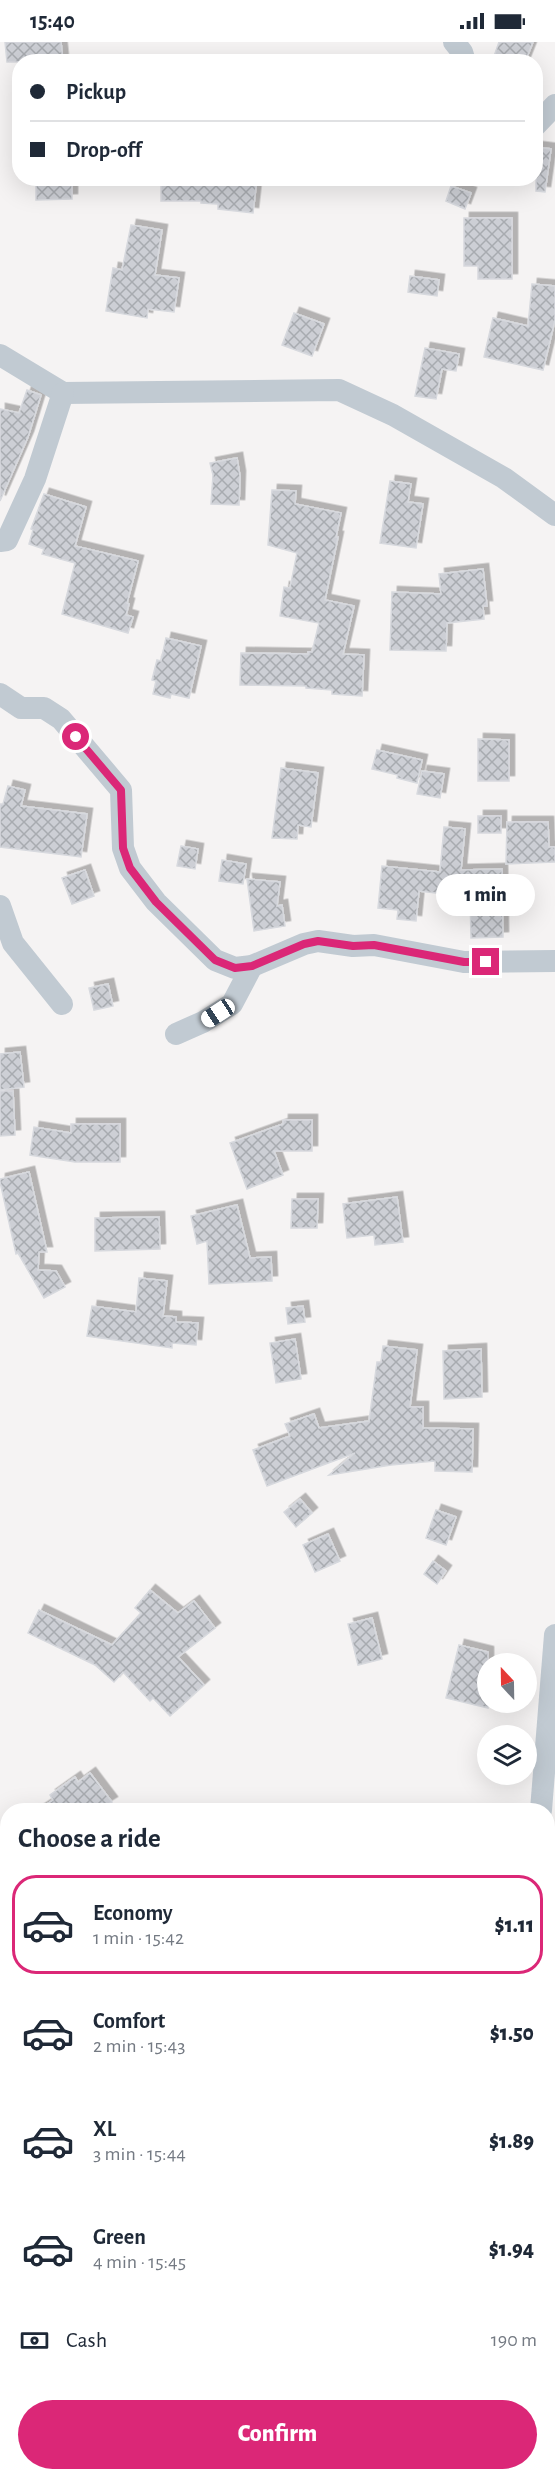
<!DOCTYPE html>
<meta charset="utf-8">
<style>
:root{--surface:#fff;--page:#f2f2f3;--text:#1f2937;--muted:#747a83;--line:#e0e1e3;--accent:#db2777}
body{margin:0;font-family:"Alegreya Sans",sans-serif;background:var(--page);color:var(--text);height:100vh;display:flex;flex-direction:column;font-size:22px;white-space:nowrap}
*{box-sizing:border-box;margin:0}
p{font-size:20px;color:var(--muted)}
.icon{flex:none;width:33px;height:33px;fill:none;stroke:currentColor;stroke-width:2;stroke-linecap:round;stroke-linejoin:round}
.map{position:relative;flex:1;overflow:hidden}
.sheet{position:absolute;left:0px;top:1761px;width:555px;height:678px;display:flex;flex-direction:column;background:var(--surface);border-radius:24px 24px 0 0;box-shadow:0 6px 24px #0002}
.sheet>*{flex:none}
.banner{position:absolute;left:12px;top:12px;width:531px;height:132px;border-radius:24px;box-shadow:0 6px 24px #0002;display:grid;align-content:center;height:132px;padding:0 18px;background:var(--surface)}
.needle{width:39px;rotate:338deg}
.fabs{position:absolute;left:477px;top:1611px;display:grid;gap:12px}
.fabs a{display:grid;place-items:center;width:60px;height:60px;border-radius:50%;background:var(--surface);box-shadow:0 6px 24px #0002;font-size:30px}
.end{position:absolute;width:27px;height:27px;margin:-14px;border:8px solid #db2777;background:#fff;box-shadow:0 0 0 3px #fff}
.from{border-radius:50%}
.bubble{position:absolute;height:42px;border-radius:21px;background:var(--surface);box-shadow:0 6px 24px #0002;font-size:20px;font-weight:800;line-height:42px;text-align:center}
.car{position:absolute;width:18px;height:36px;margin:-18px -9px;border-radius:8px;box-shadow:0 0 4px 2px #0007;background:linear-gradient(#fff 24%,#345 0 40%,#fff 0 76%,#345 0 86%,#fff 0)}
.banner b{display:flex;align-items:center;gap:21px;height:57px;font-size:22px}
.banner b+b{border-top:2px solid var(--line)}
.banner i{width:15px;height:15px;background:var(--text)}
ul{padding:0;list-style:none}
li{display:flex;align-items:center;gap:18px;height:99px;margin:0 12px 9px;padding:0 6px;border:3px solid transparent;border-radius:24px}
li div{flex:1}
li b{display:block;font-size:22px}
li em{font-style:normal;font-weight:800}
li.on{border-color:var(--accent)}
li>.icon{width:54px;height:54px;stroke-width:1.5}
h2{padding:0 18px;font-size:27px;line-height:72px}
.pay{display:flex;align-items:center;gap:15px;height:66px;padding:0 18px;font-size:22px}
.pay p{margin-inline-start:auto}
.action{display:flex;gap:12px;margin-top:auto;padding:12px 18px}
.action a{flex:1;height:69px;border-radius:36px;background:var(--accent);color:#fff;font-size:24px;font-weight:800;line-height:69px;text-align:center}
.status{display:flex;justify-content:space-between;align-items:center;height:42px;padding:0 30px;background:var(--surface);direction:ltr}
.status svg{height:16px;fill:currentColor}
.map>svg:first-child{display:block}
.building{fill:url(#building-cross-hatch);stroke:#d7d9de;stroke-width:1.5;filter:url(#shadow)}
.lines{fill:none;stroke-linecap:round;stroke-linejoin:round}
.minor{stroke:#c1cad2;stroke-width:22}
.route{stroke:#db2777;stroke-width:8}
</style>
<div class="status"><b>15:40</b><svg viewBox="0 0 49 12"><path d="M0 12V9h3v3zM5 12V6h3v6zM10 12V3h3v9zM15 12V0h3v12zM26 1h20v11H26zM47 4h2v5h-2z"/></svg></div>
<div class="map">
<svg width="555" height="2439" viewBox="0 0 555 2439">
<defs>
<pattern id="building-cross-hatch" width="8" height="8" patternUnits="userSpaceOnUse" patternTransform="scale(1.5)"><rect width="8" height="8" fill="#cdcfd5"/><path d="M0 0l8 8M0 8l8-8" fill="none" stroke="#a8abb0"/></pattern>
<filter id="shadow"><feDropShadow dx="5.5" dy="-5.5" stdDeviation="0" flood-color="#0004"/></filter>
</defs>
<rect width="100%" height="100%" fill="#f5f3f3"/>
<g class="building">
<polygon points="5,0 61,0 63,20 7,20"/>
<polygon points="499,0 533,0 525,20 492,20"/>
<polygon points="536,105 551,107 545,150 536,149"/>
<polygon points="36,136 72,136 72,157 36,158"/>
<polygon points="161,136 257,136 253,171 218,167 218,162 201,161 201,159 161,159"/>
<polygon points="451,144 471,151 465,167 446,159"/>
<polygon points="464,176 512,176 512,237 478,237 478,224 464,224"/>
<polygon points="131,183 162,188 155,233 179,236 174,270 148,267 147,276 106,269 113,226 122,228"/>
<polygon points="410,234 439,238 437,254 408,250"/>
<polygon points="532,242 555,244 555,278 543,328 484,315 493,276 528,284"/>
<polygon points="294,271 324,282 312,314 282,303"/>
<polygon points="425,306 459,312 456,329 442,327 436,357 415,354"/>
<polygon points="27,348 41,353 28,395 0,459 0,367 19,371"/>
<polygon points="237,416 240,434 239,463 211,462 213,433 210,421"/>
<polygon points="390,439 411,442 408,460 423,462 416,506 380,501"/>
<polygon points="272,448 296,449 295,462 341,471 336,495 338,495 325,558 354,564 343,612 364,613 362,654 332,652 332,648 306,646 306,644 240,643 241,611 308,612 308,610 312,610 319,581 280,574 284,545 290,546 297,511 268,503"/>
<polygon points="44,452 86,465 75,504 138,519 127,561 129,562 126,573 133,575 128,591 62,572 75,521 42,512 44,507 29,502 33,488 31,487"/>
<polygon points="483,527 487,564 483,564 484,577 447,581 446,609 390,608 392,550 441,552 439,532"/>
<polygon points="166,596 201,604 189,656 171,652 170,656 153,652 156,639 152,638 157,618 161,619"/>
<polygon points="478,697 509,698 509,739 478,739"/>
<polygon points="377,708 422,718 417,741 397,736 398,733 372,727"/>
<polygon points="281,726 318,731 311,785 298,783 297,797 272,796"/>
<polygon points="422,729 444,732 440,756 417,752"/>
<polygon points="8,744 25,748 21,764 87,772 81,815 0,805 0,762 3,762"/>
<rect x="478" y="774" width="23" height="17"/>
<polygon points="507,780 548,780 549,805 555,805 555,820 506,822"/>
<polygon points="444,785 465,787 461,828 502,827 503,895 471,896 470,855 419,849 416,879 397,877 398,868 378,866 382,824 440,830"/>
<polygon points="181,804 198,807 195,827 177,824"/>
<polygon points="222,818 246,822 243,842 219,839"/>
<polygon points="85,828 94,854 72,862 62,836"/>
<polygon points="247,837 280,840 277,864 282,863 285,884 254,889"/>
<polygon points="108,942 113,964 94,968 89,946"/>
<polygon points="20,1010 24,1045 0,1048 0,1012"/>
<polygon points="0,1049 13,1049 15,1093 0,1094"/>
<polygon points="283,1078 312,1078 312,1109 274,1109 283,1133 247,1147 230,1101 283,1082"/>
<polygon points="71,1082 120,1082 120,1120 75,1120 30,1113 34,1085 71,1091"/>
<polygon points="29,1130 47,1210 39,1210 38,1228 56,1229 65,1245 44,1256 18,1211 16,1212 0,1140 0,1137"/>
<polygon points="397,1155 403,1200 375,1203 374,1193 347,1196 343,1162"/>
<polygon points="292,1157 318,1157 317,1186 291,1186"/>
<polygon points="237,1163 250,1216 271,1215 272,1239 209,1242 207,1199 197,1202 191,1174"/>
<polygon points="159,1175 160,1207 95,1209 95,1176"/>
<polygon points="139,1236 167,1239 163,1274 176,1275 176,1280 198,1281 196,1303 172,1301 172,1306 87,1294 92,1264 136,1270"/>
<polygon points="303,1264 305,1280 288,1282 286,1266"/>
<polygon points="295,1297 301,1337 276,1341 270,1301"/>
<polygon points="383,1304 417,1308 410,1365 423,1365 423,1386 473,1387 472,1430 435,1429 435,1419 391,1423 329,1433 355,1411 267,1444 253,1408 290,1394 285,1382 314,1372 319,1386 369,1379 377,1320 381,1320"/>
<polygon points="481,1307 482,1355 444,1357 443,1309"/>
<polygon points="300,1457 312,1471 296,1485 284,1470"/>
<polygon points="436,1468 456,1475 446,1503 426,1496"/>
<polygon points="328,1492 340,1519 315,1530 303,1503"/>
<polygon points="433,1519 446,1529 437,1542 424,1532"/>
<polygon points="150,1548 178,1571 194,1559 215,1586 178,1615 204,1643 170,1674 153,1656 150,1659 123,1630 114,1640 95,1623 28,1591 39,1568 112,1603 141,1571 135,1566"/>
<polygon points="372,1576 382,1617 358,1623 348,1582"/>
<polygon points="459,1603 488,1610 488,1666 446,1656"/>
<polygon points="90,1731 112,1760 99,1768 38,1768 53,1758 50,1753 75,1735 78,1740"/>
</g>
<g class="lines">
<g class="minor">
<polyline points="454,0 462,10 465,20"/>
<polyline points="536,83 555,63"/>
<polyline points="0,313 63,351 339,348 393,373 504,436 555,473"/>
<polyline points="0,499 7,498 35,437 63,351"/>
<polyline points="0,652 21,666 44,666 61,677 121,748 123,806 130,826 156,860 215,918 235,926 252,924 304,902 318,899 353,904 374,903 464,920 555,919"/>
<polyline points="0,864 13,901 62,962"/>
<polyline points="176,992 203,980 232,962 252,924"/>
<polyline points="541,1768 555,1593"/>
<polyline points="548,1982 555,2000"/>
<polyline points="548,2375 555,2378"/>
</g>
</g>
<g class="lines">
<polyline class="route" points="76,695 121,748 123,806 130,826 156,860 215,918 235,926 252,924 304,902 318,899 353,904 374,903 464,920 486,920"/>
</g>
</svg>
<div class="fabs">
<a><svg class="needle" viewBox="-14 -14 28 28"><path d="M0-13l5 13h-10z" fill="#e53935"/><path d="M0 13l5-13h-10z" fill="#747a83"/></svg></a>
<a><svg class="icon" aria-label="layers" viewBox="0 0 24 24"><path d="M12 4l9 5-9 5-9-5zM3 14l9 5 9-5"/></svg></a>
</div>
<i class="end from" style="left:76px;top:695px"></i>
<i class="end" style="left:486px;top:920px"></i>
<div class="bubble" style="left:436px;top:832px;width:99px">1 min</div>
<i class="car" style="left:218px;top:971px;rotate:237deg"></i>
<div class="banner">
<b><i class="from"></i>Pickup</b>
<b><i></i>Drop-off</b>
</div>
<section class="sheet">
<h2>Choose a ride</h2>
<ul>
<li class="on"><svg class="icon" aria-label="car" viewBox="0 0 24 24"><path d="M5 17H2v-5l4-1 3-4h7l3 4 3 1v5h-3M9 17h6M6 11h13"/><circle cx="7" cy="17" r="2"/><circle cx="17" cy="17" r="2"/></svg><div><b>Economy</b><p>1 min · 15:42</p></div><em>$1.11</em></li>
<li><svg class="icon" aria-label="car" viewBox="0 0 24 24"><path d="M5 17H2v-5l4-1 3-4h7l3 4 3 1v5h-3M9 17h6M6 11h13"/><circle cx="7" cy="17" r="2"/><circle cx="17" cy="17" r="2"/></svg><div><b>Comfort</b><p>2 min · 15:43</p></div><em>$1.50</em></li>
<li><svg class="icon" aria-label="car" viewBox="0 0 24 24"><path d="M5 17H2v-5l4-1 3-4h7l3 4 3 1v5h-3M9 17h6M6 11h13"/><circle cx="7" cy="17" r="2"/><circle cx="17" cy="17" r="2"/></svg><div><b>XL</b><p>3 min · 15:44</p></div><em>$1.89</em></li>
<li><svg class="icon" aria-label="car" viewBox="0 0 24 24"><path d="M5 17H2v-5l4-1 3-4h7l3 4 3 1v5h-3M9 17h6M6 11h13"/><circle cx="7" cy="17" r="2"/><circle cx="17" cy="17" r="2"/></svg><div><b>Green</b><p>4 min · 15:45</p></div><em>$1.94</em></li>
</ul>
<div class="pay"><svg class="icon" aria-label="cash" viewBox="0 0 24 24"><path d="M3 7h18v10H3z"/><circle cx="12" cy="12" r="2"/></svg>Cash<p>190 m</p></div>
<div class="action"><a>Confirm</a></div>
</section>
</div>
